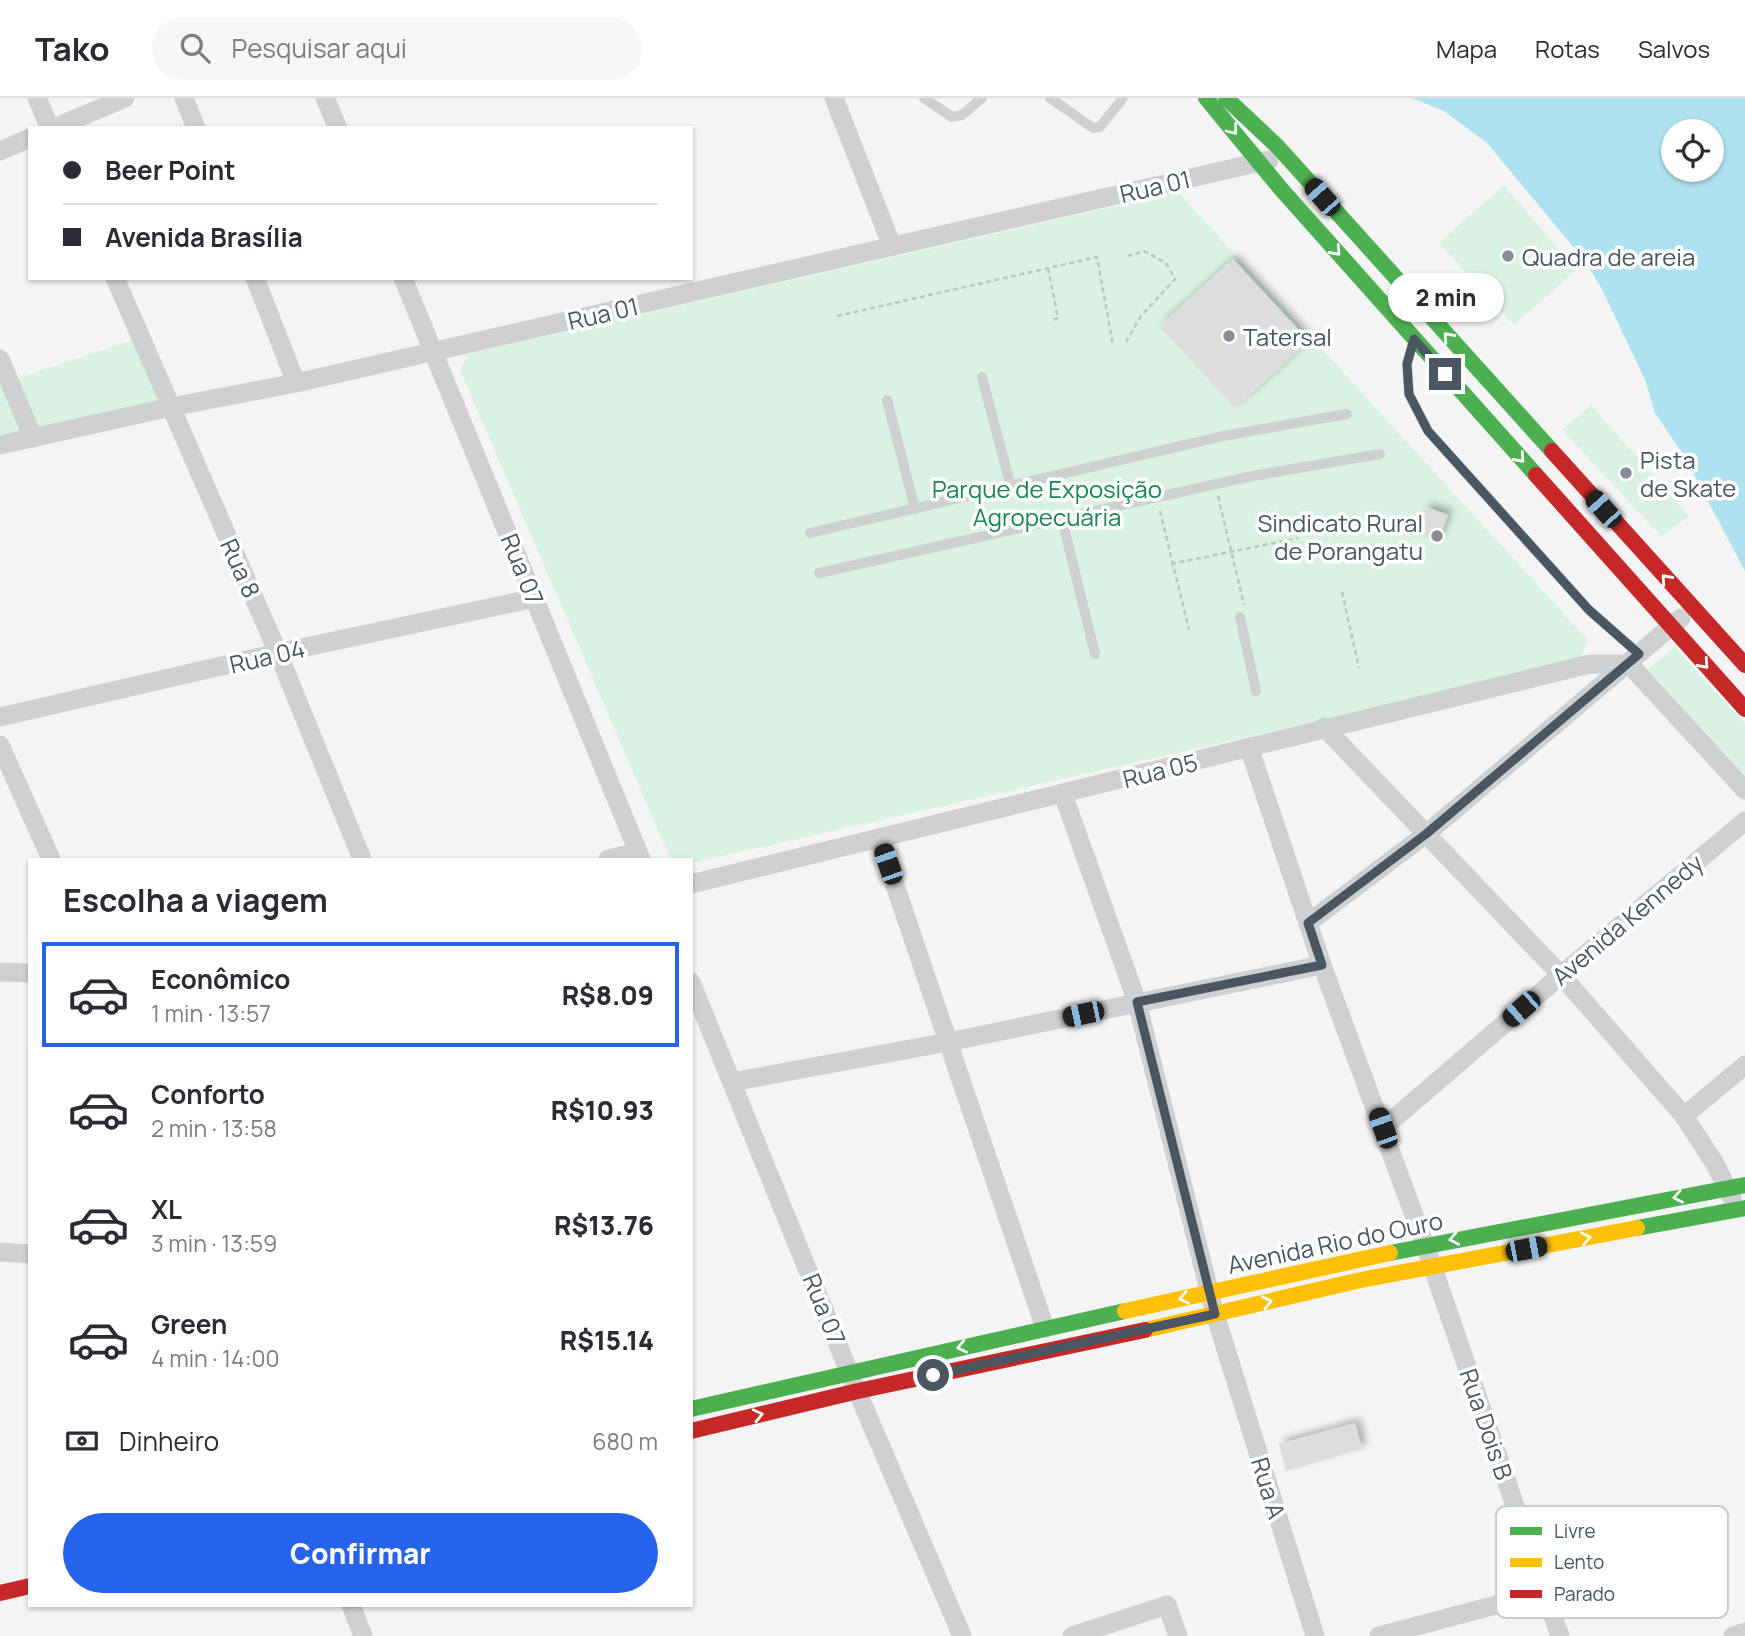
<!DOCTYPE html>
<html lang="pt">
<meta charset="utf-8">
<style>
:root{--surface:#fff;--page:#f7f7f7;--text:#2b2b33;--muted:#7c7c81;--line:#e1e1e2;--accent:#2563eb}
body{margin:0;font-family:Manrope,sans-serif;background:var(--page);color:var(--text);height:100vh;display:flex;flex-direction:column;font-size:26px;white-space:nowrap}
*{box-sizing:border-box;margin:0}
p{font-size:23px;color:var(--muted)}
.icon{flex:none;width:38px;height:38px;fill:none;stroke:currentColor;stroke-width:2;stroke-linecap:round;stroke-linejoin:round}
.map{position:relative;flex:1;overflow:hidden}
.drawer{position:absolute;left:28px;top:760px;width:665px;height:749px;display:flex;flex-direction:column;background:var(--surface);border-radius:0px;box-shadow:0 2px 5px #0004}
.drawer>*{flex:none}
.guide{position:absolute;left:28px;top:28px;width:665px;height:154px;border-radius:0px;box-shadow:0 2px 5px #0004;display:grid;align-content:center;height:154px;padding:0 35px;background:var(--surface)}
.tools{position:absolute;left:1661px;top:21px;display:grid;gap:14px}
.tools a{display:grid;place-items:center;width:63px;height:63px;border-radius:50%;background:var(--surface);box-shadow:0 2px 5px #0004;font-size:35px}
.end{position:absolute;width:32px;height:32px;margin:-16px;border:9px solid #4a5661;background:#fff;box-shadow:0 0 0 4px #fff}
.from{border-radius:50%}
.bubble{position:absolute;height:49px;border-radius:24px;background:var(--surface);box-shadow:0 2px 5px #0004;font-size:23px;font-weight:800;line-height:49px;text-align:center}
.car{position:absolute;width:21px;height:42px;margin:-21px -10px;border-radius:9px;box-shadow:0 0 5px 2px #0007;background:linear-gradient(#222 24%,#8ab4d8 0 40%,#222 0 76%,#8ab4d8 0 86%,#222 0)}
.guide b{display:flex;align-items:center;gap:24px;height:66px;font-size:26px}
.guide b+b{border-top:2px solid var(--line)}
.guide i{width:18px;height:18px;background:var(--text)}
ul{padding:0;list-style:none}
li{display:flex;align-items:center;gap:21px;height:105px;margin:0 14px 10px;padding:0 21px;border:4px solid transparent;border-radius:0px}
li div{flex:1}
li b{display:block;font-size:26px}
li em{font-style:normal;font-weight:800}
li.active{border-color:var(--accent)}
li>.icon{width:63px;height:63px;stroke-width:1.5}
h2{padding:0 35px;font-size:32px;line-height:84px}
.pay{display:flex;align-items:center;gap:18px;height:77px;padding:0 35px;font-size:26px}
.pay p{margin-inline-start:auto}
.action{display:flex;gap:14px;margin-top:auto;padding:14px 35px}
.action a{flex:1;height:80px;border-radius:42px;background:var(--accent);color:#fff;font-size:28px;font-weight:800;line-height:80px;text-align:center}
header{display:flex;align-items:center;gap:42px;box-sizing:border-box;height:98px;padding:0 35px;background:var(--surface);border-bottom:2px solid var(--line)}
header strong{font-size:33px}
nav{display:flex;gap:38px;margin-inline-start:auto;font-size:24px}
.search{width:490px;height:63px;background:var(--page);display:flex;align-items:center;gap:18px;box-sizing:border-box;padding:0 24px;border-radius:38px;color:var(--muted);font-size:26px}
.map>svg:first-child{display:block}
.green{fill:#d9f2e3}
.water{fill:#aee2f0;fill-rule:evenodd}
.building{fill:#ddddde;filter:url(#shadow)}
.lines{fill:none;stroke-linecap:round;stroke-linejoin:round}
.path{stroke:#bcc7c4;stroke-width:2.5;stroke-dasharray:5 3.5;stroke-linecap:butt}
.lane{stroke:#ced0d2;stroke-width:10}
.street{stroke:#ced0d2;stroke-width:19}
.fast{stroke:#4caf50;stroke-width:16}
.slow{stroke:#ffc107;stroke-width:16}
.jam{stroke:#c62828;stroke-width:16}
.oneway{stroke:#f6fbf6}
.route{stroke:#4a5661;stroke-width:9}
.poi-dot{fill:#868d94;stroke:#fff;stroke-width:2.5}
.labels{text-anchor:middle;dominant-baseline:central;stroke-width:7;stroke-linejoin:round;paint-order:stroke}
.street-label{font-size:24px;fill:#4a5661;stroke:#fff}
.poi-label{font-size:24px;fill:#4a5661;stroke:#fff;text-anchor:start}
.park-label{font-size:24px;fill:#17864f;stroke:#fff}
.key{fill:#fff;stroke:#c9ccd0;stroke-width:2}
.key-label{font-size:19px;fill:#4a5661}
</style>
<header>
<strong>Tako</strong>
<div class="search"><svg class="icon" aria-label="search" viewBox="0 0 24 24"><circle cx="10" cy="10" r="6"/><path d="M15 15l6 6"/></svg>Pesquisar aqui</div>
<nav><a>Mapa</a><a>Rotas</a><a>Salvos</a></nav>
</header>
<div class="map">
<svg width="1745" height="1538" viewBox="0 0 1745 1538">
<defs>
<filter id="shadow"><feDropShadow dx="5" dy="-5" stdDeviation="3.5" flood-color="#0004"/></filter>
</defs>
<rect width="100%" height="100%" fill="#f4f4f4"/>
<g class="green">
<polygon points="1504,87 1576,172 1514,227 1439,145"/>
<polygon points="1178,94 1588,542 1578,564 691,765 691,761 675,761 669,758 460,272 468,256"/>
<polygon points="142,239 171,309 0,342 0,286"/>
<polygon points="1591,307 1689,418 1661,438 1562,332"/>
<polygon points="1674,549 1745,625 1745,677 1648,572"/>
</g>
<path class="water" d="M1412,0H1745V473L1683,356L1655,315L1645,282L1602,191L1585,163L1487,45L1444,13ZM1673,33H1712V72H1673Z"/>
<g class="building">
<polygon points="1233,161 1309,243 1235,310 1159,228"/>
<polygon points="1426,409 1448,417 1438,444 1416,436"/>
<polygon points="1355,1325 1362,1351 1286,1373 1279,1346"/>
</g>
<g class="lines">
<g class="path">
<polyline points="1048,170 1058,220 1052,222"/>
<polyline points="837,218 1097,159 1113,247"/>
<polyline points="1126,244 1141,218 1175,181 1166,165 1144,153 1128,158"/>
<polyline points="1218,398 1244,507"/>
<polyline points="1160,413 1189,532"/>
<polyline points="1171,466 1298,440"/>
<polyline points="1342,494 1359,570"/>
</g>
<g class="lane">
<polyline points="924,0 952,19 962,17 982,0"/>
<polyline points="1050,0 1093,30 1100,29 1123,0"/>
<polyline points="1413,245 1407,266 1409,297 1428,333 1589,512 1639,556"/>
<polyline points="982,279 1011,389"/>
<polyline points="887,302 915,411"/>
<polyline points="1062,421 1095,556"/>
<polyline points="810,435 1223,338 1347,316"/>
<polyline points="819,475 1252,378 1380,356"/>
<polyline points="1240,519 1256,593"/>
</g>
<g class="street">
<polyline points="37,0 50,30"/>
<polyline points="184,0 196,30"/>
<polyline points="325,0 338,30"/>
<polyline points="834,0 892,148"/>
<polyline points="54,30 125,0"/>
<polyline points="0,53 30,40"/>
<polyline points="115,180 278,555 362,761"/>
<polyline points="255,180 296,285"/>
<polyline points="403,180 641,761"/>
<polyline points="0,261 33,340"/>
<polyline points="0,347 171,309 296,285 1269,62"/>
<polyline points="0,619 278,555 535,500"/>
<polyline points="1324,629 1561,877 1684,1018 1715,1066 1732,1100"/>
<polyline points="0,647 51,761"/>
<polyline points="1249,649 1322,867 1425,1147 1560,1538"/>
<polyline points="1063,696 1137,904 1215,1216 1315,1538"/>
<polyline points="879,740 1045,1230"/>
<polyline points="608,761 638,754"/>
<path d="M691,786C991,713 1290,637 1590,566H1629L1745,692"/>
<polyline points="1308,825 1426,736 1681,520"/>
<polyline points="0,874 30,875"/>
<polyline points="691,884 849,1274 962,1538"/>
<polyline points="732,984 948,944 1322,867"/>
<polyline points="1684,1018 1745,967"/>
<polyline points="1383,1030 1561,877 1745,723"/>
<polyline points="0,1154 30,1156"/>
<polyline points="351,1507 363,1538"/>
<polyline points="1072,1538 1167,1507 1178,1538"/>
<polyline points="1379,1538 1545,1494"/>
<polyline points="1733,1538 1745,1534"/>
</g>
<g class="fast">
<polyline points="1206,0 1281,91 1536,377"/>
<polyline points="1226,0 1278,49 1552,353"/>
<polyline points="1637,1130 1745,1110"/>
<polyline points="1390,1155 1745,1087"/>
<polyline points="691,1311 1125,1213"/>
</g>
<g class="slow">
<polyline points="1125,1213 1390,1155"/>
<polyline points="1145,1232 1361,1182 1637,1130"/>
</g>
<g class="jam">
<polyline points="1552,353 1745,567"/>
<polyline points="1536,377 1745,611"/>
<polyline points="691,1333 858,1293 1145,1232"/>
<polyline points="0,1495 30,1488"/>
</g>
</g>
<defs><path id="oneway-chevron" d="M-2-3.5L2.5 0L-2 3.5" fill="none" stroke-width="1.6" stroke-linecap="round" stroke-linejoin="round" transform="scale(1.75)"/></defs>
<g class="oneway">
<use href="#oneway-chevron" transform="translate(1233 32) rotate(52)"/>
<use href="#oneway-chevron" transform="translate(1336 153) rotate(48)"/>
<use href="#oneway-chevron" transform="translate(1448 239) rotate(-132)"/>
<use href="#oneway-chevron" transform="translate(1520 360) rotate(48)"/>
<use href="#oneway-chevron" transform="translate(1666 481) rotate(-132)"/>
<use href="#oneway-chevron" transform="translate(1704 566) rotate(48)"/>
<use href="#oneway-chevron" transform="translate(1678 1099) rotate(169)"/>
<use href="#oneway-chevron" transform="translate(1586 1140) rotate(-11)"/>
<use href="#oneway-chevron" transform="translate(1454 1141) rotate(169)"/>
<use href="#oneway-chevron" transform="translate(1184 1200) rotate(168)"/>
<use href="#oneway-chevron" transform="translate(1267 1204) rotate(-13)"/>
<use href="#oneway-chevron" transform="translate(962 1249) rotate(167)"/>
<use href="#oneway-chevron" transform="translate(758 1317) rotate(-13)"/>
</g>
<g class="lines">
<polyline class="route" points="933,1277 1215,1216 1137,904 1322,867 1308,825 1426,736 1639,556 1589,512 1428,333 1409,296 1407,266 1414,241 1445,276"/>
</g>
<g class="poi-dot">
<circle cx="1508" cy="158" r="7"/>
<circle cx="1229" cy="238" r="7"/>
<circle cx="1626" cy="375" r="7"/>
<circle cx="1437" cy="438" r="7"/>
</g>
<g class="labels">
<g class="street-label">
<text transform="translate(1155 88) rotate(-13)">Rua 01</text>
<text transform="translate(603 215) rotate(-13)">Rua 01</text>
<text transform="translate(241 470) rotate(66)">Rua 8</text>
<text transform="translate(523 471) rotate(68)">Rua 07</text>
<text transform="translate(267 558) rotate(-13)">Rua 04</text>
<text transform="translate(1160 672) rotate(-14)">Rua 05</text>
<text transform="translate(1627 821) rotate(-40)">Avenida Kennedy</text>
<text transform="translate(1335 1144) rotate(-12)">Avenida Rio do Ouro</text>
<text transform="translate(825 1211) rotate(68)">Rua 07</text>
<text transform="translate(1487 1326) rotate(71)">Rua Dois B</text>
<text transform="translate(1269 1390) rotate(73)">Rua A</text>
</g>
<g class="poi-label">
<text x="1522" y="158">Quadra de areia</text>
<text x="1243" y="238">Tatersal</text>
<text x="1640" y="361">Pista<tspan x="1640" dy="28">de Skate</tspan></text>
<text x="1423" y="424" text-anchor="end">Sindicato Rural<tspan x="1423" dy="28">de Porangatu</tspan></text>
</g>
<g class="park-label">
<text x="1047" y="390">Parque de Exposição<tspan x="1047" dy="28">Agropecuária</tspan></text>
</g>
</g>
<rect x="1496" y="1408" width="232" height="112" rx="10" class="key"/>
<rect x="1510" y="1429" width="32" height="8" fill="#4caf50"/>
<rect x="1510" y="1460" width="32" height="9" fill="#ffc107"/>
<rect x="1510" y="1492" width="32" height="8" fill="#c62828"/>
<g class="key-label">
<text x="1554" y="1440">Livre</text>
<text x="1554" y="1471">Lento</text>
<text x="1554" y="1503">Parado</text>
</g>
</svg>
<div class="tools">
<a><svg class="icon" aria-label="locate" viewBox="0 0 24 24"><circle cx="12" cy="12" r="6"/><path d="M12 2v4M12 18v4M2 12h4M18 12h4"/></svg></a>
</div>
<i class="end from" style="left:933px;top:1277px"></i>
<i class="end" style="left:1445px;top:276px"></i>
<div class="bubble" style="left:1388px;top:175px;width:116px">2 min</div>
<i class="car" style="left:1322px;top:99px;rotate:319deg"></i>
<i class="car" style="left:1603px;top:411px;rotate:318deg"></i>
<i class="car" style="left:888px;top:766px;rotate:341deg"></i>
<i class="car" style="left:1521px;top:911px;rotate:229deg"></i>
<i class="car" style="left:1083px;top:916px;rotate:258deg"></i>
<i class="car" style="left:1383px;top:1030px;rotate:340deg"></i>
<i class="car" style="left:1526px;top:1151px;rotate:79deg"></i>
<div class="guide">
<b><i class="from"></i>Beer Point</b>
<b><i></i>Avenida Brasília</b>
</div>
<section class="drawer">
<h2>Escolha a viagem</h2>
<ul>
<li class="active"><svg class="icon" aria-label="car" viewBox="0 0 24 24"><path d="M5 17H2v-5l4-1 3-4h7l3 4 3 1v5h-3M9 17h6M6 11h13"/><circle cx="7" cy="17" r="2"/><circle cx="17" cy="17" r="2"/></svg><div><b>Econômico</b><p>1 min · 13:57</p></div><em>R$8.09</em></li>
<li><svg class="icon" aria-label="car" viewBox="0 0 24 24"><path d="M5 17H2v-5l4-1 3-4h7l3 4 3 1v5h-3M9 17h6M6 11h13"/><circle cx="7" cy="17" r="2"/><circle cx="17" cy="17" r="2"/></svg><div><b>Conforto</b><p>2 min · 13:58</p></div><em>R$10.93</em></li>
<li><svg class="icon" aria-label="car" viewBox="0 0 24 24"><path d="M5 17H2v-5l4-1 3-4h7l3 4 3 1v5h-3M9 17h6M6 11h13"/><circle cx="7" cy="17" r="2"/><circle cx="17" cy="17" r="2"/></svg><div><b>XL</b><p>3 min · 13:59</p></div><em>R$13.76</em></li>
<li><svg class="icon" aria-label="car" viewBox="0 0 24 24"><path d="M5 17H2v-5l4-1 3-4h7l3 4 3 1v5h-3M9 17h6M6 11h13"/><circle cx="7" cy="17" r="2"/><circle cx="17" cy="17" r="2"/></svg><div><b>Green</b><p>4 min · 14:00</p></div><em>R$15.14</em></li>
</ul>
<div class="pay"><svg class="icon" aria-label="cash" viewBox="0 0 24 24"><path d="M3 7h18v10H3z"/><circle cx="12" cy="12" r="2"/></svg>Dinheiro<p>680 m</p></div>
<div class="action"><a>Confirmar</a></div>
</section>
</div>
